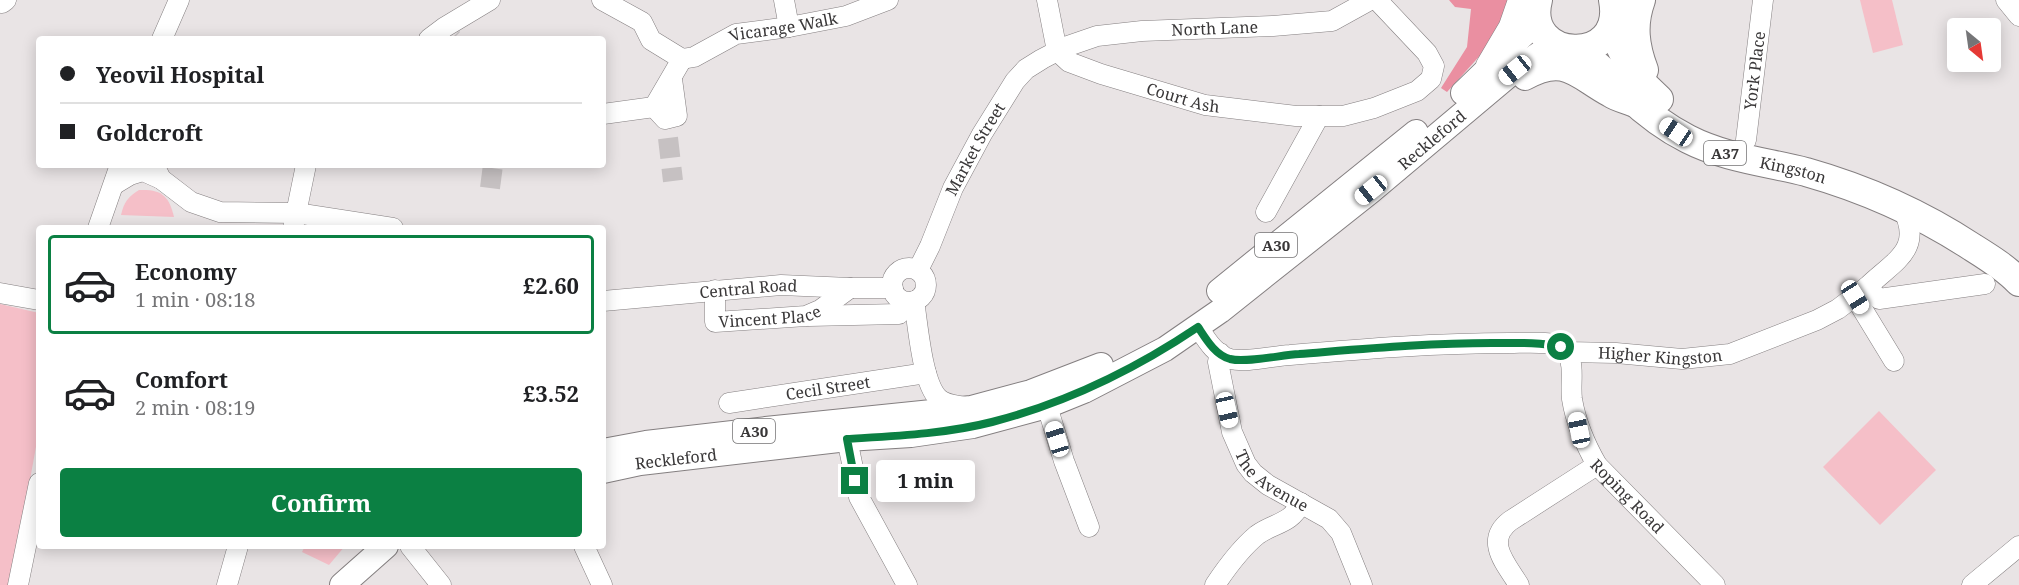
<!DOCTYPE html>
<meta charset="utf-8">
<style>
:root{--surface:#fff;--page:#f2f2f2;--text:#202124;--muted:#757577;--line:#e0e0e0;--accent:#0b8043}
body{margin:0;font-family:"Noto Serif",serif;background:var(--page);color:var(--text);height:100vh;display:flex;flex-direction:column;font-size:22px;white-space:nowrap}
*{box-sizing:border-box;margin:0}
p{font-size:20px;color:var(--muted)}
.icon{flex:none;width:33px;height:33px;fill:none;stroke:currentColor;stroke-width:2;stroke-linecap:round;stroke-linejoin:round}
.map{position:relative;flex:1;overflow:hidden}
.side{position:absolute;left:36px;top:225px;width:570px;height:324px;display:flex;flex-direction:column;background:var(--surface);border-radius:6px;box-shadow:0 3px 15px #0003}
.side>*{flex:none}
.guide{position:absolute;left:36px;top:36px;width:570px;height:132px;border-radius:6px;box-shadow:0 3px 15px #0003;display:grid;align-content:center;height:132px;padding:0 24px;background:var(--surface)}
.needle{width:39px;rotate:151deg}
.controls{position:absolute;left:1947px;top:18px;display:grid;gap:12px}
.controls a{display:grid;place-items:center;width:54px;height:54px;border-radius:6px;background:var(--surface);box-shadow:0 3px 15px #0003;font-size:30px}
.end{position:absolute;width:27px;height:27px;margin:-14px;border:8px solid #0b8043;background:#fff;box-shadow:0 0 0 3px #fff}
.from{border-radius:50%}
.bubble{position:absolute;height:42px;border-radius:6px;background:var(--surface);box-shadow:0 3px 15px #0003;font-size:20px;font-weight:700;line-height:42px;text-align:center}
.car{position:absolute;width:18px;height:36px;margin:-18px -9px;border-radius:8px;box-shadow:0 0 4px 2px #0007;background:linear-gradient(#fff 24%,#345 0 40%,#fff 0 76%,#345 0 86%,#fff 0)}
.guide b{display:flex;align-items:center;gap:21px;height:57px;font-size:22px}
.guide b+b{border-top:2px solid var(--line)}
.guide i{width:15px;height:15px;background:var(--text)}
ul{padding:10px 0 0;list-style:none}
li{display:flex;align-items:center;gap:18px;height:99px;margin:0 12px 9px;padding:0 12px;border:3px solid transparent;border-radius:6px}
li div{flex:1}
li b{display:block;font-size:22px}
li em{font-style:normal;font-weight:700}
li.selected{border-color:var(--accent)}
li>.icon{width:54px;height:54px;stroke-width:1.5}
.cta{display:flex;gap:12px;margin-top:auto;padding:12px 24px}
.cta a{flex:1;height:69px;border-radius:6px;background:var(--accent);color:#fff;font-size:24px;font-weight:700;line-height:69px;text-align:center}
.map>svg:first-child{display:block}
.green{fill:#f5bfc8}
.forest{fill:#ea8fa1}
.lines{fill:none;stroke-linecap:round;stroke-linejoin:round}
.minor-tunnel{stroke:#c6c1c2;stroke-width:20;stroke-dasharray:20 10;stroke-linecap:butt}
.minor-casing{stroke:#847f80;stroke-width:21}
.major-casing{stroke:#847f80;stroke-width:26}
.highway-casing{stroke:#847f80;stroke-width:30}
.minor{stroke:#fff;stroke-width:20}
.major{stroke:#fff;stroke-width:24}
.highway{stroke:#fff;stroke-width:28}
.route{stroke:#0b8043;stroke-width:8}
.labels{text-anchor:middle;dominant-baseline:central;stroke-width:4.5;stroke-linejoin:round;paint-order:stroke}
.shield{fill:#fff;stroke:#747374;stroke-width:1.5}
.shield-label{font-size:15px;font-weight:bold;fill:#393738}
.street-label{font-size:16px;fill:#393738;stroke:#fff}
</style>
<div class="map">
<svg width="2019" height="585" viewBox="0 0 2019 585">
<rect width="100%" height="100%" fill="#e9e4e5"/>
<g class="green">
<polygon points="1860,0 1892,0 1903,45 1873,53"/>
<path d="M139,190C162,189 169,196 174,217L121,215C124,202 128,197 139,190Z"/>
<polygon points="0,304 39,313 39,430 11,585 0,585"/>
<polygon points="1879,411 1936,470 1880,525 1823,467"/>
<polygon points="305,546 345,546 329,565 302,552"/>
</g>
<polygon class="forest" points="1449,0 1512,0 1485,50 1447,92 1441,88 1467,47 1471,9 1455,7"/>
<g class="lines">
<g class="minor-tunnel">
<polyline points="452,38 453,39"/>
<polyline points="668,138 673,181"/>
<polyline points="490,188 493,165"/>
</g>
<g class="minor-casing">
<g id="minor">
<polyline points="602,0 642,22 651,40 682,59"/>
<polyline points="784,0 789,27"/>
<polyline points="1047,0 1057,51"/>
<polyline points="2006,0 2019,16"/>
<polyline points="2,3 6,0"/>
<polyline points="162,39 179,0"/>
<polyline points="429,39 445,27 490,0"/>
<path id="s1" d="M1057,51L1069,62L1101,74L1205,105L1296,116H1343L1374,108L1417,91L1431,79L1434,66L1427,53L1377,0"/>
<path id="s2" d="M682,59L694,57L736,34L789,27L846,16L888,0"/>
<polyline points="1486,65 1509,26 1518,0"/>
<polyline points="654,107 665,119 677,116 672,79"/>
<polyline points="603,114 654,107 682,59"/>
<path id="s3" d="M1746,140L1763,0"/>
<polyline points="154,165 161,179 191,202 220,212 296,213 393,228"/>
<polyline points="115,184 130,175 143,171 161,179"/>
<polyline points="1266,212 1319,116"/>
<polyline points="98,228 120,165"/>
<polyline points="293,228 306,165"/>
<circle cx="909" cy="285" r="17"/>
<path id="s4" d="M918,270L930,246L953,188L982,134L1015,81L1026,69L1042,59L1065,47L1097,36L1142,31L1273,26L1332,21L1370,0"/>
<path d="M1867,287C1895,260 1924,250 1902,207"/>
<path id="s5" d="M715,290V322L806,316L820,310L850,288"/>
<polyline points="0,293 39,300"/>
<polyline points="1855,297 1894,361"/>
<path id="s6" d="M603,301L781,285L850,288H893"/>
<path d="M914,301C918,325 922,382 938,398C945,405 955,405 965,407"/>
<polyline points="809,316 899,314"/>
<path id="s7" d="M1198,327C1206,339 1215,355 1230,359C1248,363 1271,356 1290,355C1363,349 1436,343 1510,343C1523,343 1549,341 1560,346C1562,347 1566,351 1567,352L1616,353L1682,359L1730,354L1817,320L1838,309L1867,287L1879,299L1985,284"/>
<path id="s8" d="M1567,352C1575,366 1570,383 1572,399C1576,424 1585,444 1597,465L1715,585"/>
<path id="s9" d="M1220,353L1218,362L1232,432L1246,464L1253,473L1268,485L1329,519L1341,533L1362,585"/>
<path id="s10" d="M729,403L926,373"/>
<polyline points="1047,406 1064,461 1089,527"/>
<polyline points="847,439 859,497 907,585"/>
<polyline points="410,546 441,585"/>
<polyline points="584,546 602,585"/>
<polyline points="18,585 39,483"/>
<polyline points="227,585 238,546"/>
<path d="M1215,585C1227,567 1240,549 1257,535C1275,522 1290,525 1301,503"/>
<path d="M1519,585C1506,564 1484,541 1510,521L1597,465"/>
<polyline points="1972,585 2019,546"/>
</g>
</g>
<g class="major-casing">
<g id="major">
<path d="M1525,78C1566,55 1576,77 1610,95C1616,99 1624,101 1632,104"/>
<polyline points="1463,93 1524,34 1536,13"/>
<polyline points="1219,291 1416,132"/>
<polyline points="603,451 646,443 766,429 971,408 1031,392 1101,365"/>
<path id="s11" d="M603,471L640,463L847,439L911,435L973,426L1047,406L1084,391L1165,349L1220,311L1371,191L1515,70L1539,54L1563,48"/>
<polyline points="342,585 386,546"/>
</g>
</g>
<g class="highway-casing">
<g id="highway">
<path d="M1538,0C1522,62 1626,68 1613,0"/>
<path d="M1641,0C1632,25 1635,46 1644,70"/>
<polyline points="1611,28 1634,75 1659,99"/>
<path id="s12" d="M1574,50C1596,61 1609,77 1626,94C1644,111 1666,128 1688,139C1725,158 1767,162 1806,172C1866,189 1920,213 1972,247C1988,257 2006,268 2019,282"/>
</g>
</g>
<use href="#minor" class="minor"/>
<use href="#major" class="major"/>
<use href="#highway" class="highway"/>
</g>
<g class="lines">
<path class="route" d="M855,481L847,439C895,436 945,434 992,422C1066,403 1134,370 1198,327C1206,339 1215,355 1230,359C1247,363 1281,355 1299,354C1363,349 1428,343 1492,343C1515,343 1539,342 1561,347"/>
</g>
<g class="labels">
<g class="shield">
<rect x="1704" y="141" width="42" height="24" rx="4.5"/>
<rect x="1255" y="233" width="42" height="24" rx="4.5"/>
<rect x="733" y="419" width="42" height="24" rx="4.5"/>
</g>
<g class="shield-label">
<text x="1725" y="153">A37</text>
<text x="1276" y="245">A30</text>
<text x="754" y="431">A30</text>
</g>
<g class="street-label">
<text stroke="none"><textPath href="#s4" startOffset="426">North Lane</textPath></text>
<text stroke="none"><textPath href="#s2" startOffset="108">Vicarage Walk</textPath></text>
<text stroke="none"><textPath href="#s3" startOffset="70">York Place</textPath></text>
<text stroke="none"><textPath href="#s1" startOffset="136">Court Ash</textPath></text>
<text stroke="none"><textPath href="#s11" startOffset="920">Reckleford</textPath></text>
<text stroke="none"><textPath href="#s4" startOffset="134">Market Street</textPath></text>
<text stroke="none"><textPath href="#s12" startOffset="255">Kingston</textPath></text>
<text stroke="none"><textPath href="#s6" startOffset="146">Central Road</textPath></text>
<text stroke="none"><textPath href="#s5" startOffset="87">Vincent Place</textPath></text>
<text stroke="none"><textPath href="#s7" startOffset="480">Higher Kingston</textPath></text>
<text stroke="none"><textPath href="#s10" startOffset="100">Cecil Street</textPath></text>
<text stroke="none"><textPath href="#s11" startOffset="74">Reckleford</textPath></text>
<text stroke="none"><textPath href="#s9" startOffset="146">The Avenue</textPath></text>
<text stroke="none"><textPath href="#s8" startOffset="162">Roping Road</textPath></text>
</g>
</g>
</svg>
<div class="controls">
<a><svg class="needle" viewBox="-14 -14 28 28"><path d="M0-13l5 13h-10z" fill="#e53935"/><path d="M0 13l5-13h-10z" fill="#757577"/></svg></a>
</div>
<i class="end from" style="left:1561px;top:347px"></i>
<i class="end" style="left:855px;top:481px"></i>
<div class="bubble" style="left:876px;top:460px;width:99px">1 min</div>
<i class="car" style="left:1515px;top:70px;rotate:231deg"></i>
<i class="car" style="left:1676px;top:132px;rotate:304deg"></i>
<i class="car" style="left:1371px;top:190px;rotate:231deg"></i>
<i class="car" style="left:1855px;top:297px;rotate:148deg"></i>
<i class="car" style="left:1227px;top:410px;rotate:167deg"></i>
<i class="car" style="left:1579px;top:430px;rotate:348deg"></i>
<i class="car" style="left:1057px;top:439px;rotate:343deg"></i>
<div class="guide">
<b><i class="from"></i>Yeovil Hospital</b>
<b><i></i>Goldcroft</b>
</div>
<section class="side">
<ul>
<li class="selected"><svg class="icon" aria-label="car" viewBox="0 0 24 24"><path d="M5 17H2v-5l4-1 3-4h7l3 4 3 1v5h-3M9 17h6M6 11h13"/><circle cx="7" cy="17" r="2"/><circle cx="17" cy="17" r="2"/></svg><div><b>Economy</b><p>1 min · 08:18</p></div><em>£2.60</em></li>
<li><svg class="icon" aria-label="car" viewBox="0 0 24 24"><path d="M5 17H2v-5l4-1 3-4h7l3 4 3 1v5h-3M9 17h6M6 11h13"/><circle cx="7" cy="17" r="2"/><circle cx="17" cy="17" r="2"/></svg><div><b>Comfort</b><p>2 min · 08:19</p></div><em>£3.52</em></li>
</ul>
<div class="cta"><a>Confirm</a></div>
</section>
</div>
